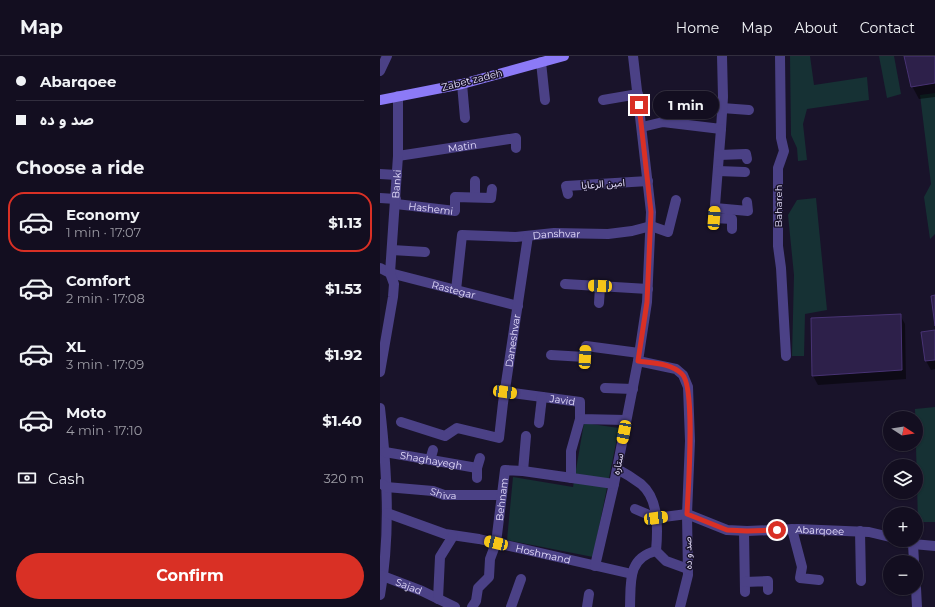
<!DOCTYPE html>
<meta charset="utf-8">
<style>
:root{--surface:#130e20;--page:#1c1729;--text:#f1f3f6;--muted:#9d9ca5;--line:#322e3e;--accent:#d93025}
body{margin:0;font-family:Montserrat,"Noto Sans Arabic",sans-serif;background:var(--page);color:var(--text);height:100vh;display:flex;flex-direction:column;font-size:15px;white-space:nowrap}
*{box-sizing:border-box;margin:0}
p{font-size:13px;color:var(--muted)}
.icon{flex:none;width:22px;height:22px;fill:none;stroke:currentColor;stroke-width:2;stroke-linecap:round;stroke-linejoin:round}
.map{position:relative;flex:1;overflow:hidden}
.sheet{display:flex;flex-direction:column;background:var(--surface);width:380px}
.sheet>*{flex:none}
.hud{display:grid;align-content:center;height:88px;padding:0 16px;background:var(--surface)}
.needle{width:26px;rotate:102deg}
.fabs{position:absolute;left:503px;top:355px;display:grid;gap:8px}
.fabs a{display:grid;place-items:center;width:40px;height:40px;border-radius:50%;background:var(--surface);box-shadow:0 1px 3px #0004,0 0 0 1px var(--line);font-size:20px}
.end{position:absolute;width:18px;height:18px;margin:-9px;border:5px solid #d93025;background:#fff;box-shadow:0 0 0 2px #fff}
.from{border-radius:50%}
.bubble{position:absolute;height:28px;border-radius:14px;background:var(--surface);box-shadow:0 1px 3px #0004,0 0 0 1px var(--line);font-size:13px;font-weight:700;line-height:28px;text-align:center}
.car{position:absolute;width:12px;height:24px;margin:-12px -6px;border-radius:5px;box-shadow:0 0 3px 1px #0007;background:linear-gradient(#f5c518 24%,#345 0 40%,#f5c518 0 76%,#345 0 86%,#f5c518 0)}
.hud b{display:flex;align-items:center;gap:14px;height:38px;font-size:15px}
.hud b+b{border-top:1px solid var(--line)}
.hud i{width:10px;height:10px;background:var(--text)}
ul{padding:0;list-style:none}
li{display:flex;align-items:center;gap:12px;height:60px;margin:0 8px 6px;padding:0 8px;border:2px solid transparent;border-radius:16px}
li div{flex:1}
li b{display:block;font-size:15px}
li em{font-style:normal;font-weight:700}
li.current{border-color:var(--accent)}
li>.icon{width:36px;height:36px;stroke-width:1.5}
h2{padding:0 16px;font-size:18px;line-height:48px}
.pay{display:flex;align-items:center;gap:10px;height:44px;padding:0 16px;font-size:15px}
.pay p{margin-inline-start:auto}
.primary-button{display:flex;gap:8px;margin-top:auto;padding:8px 16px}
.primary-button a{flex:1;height:46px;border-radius:24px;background:var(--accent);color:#fff;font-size:16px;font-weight:700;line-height:46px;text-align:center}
header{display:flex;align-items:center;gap:24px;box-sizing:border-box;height:56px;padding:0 20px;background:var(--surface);border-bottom:1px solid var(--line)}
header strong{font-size:19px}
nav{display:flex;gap:22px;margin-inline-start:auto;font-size:14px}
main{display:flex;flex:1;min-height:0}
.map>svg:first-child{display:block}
.green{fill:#163134}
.shadow{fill:#0007}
.building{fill:#2d204a;stroke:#483374}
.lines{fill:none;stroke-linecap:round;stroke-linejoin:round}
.minor{stroke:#4b4186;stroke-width:10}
.secondary{stroke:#8c7af7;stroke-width:10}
.route{stroke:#d93025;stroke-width:5}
.labels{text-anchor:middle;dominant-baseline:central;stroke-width:3;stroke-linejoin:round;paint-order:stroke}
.street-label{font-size:10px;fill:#e5defd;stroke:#19132a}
</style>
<header>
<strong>Map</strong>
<nav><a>Home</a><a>Map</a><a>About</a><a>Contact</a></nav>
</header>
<main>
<section class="sheet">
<div class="hud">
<b><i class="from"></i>Abarqoee</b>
<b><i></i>صد و ده</b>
</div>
<h2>Choose a ride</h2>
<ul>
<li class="current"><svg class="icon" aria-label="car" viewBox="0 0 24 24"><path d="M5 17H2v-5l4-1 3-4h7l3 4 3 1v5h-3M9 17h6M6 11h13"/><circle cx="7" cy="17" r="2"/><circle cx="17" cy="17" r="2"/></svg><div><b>Economy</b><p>1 min · 17:07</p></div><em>$1.13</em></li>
<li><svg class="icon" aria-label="car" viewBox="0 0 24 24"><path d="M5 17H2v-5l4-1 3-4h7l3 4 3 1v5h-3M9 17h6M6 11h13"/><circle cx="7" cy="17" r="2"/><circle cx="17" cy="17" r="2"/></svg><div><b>Comfort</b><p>2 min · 17:08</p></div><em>$1.53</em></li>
<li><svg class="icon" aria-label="car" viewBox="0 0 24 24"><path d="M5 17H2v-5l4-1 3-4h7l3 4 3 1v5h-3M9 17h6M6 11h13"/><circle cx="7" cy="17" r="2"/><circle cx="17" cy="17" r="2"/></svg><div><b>XL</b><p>3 min · 17:09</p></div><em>$1.92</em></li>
<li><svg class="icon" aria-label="car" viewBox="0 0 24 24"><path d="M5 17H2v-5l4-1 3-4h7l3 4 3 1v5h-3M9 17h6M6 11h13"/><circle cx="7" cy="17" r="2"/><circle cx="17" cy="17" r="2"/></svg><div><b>Moto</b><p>4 min · 17:10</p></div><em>$1.40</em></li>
</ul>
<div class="pay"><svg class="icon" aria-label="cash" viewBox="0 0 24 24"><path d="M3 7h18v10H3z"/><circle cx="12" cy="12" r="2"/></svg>Cash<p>320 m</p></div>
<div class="primary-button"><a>Confirm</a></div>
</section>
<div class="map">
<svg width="555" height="551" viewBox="0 0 555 551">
<rect width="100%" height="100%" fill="#19132a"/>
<g class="green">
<polygon points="410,0 430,0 434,29 487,21 489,44 427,53 423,68 427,104 418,105 417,92 411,79"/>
<polygon points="499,0 514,0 521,38 507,42"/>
<polygon points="555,37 555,178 550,183 544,141 551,128 540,39"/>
<polygon points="436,142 447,254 425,258 424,300 412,300 414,219 408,159 417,144"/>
<polygon points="555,351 555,466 538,466 535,353"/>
<polygon points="204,367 239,372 213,501 127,484 133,421 193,431"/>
</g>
<g class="shadow">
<polygon points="525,0 555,0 555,41 539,43 532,30"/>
<polygon points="520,259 525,268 526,323 438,329 433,320 432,263"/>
<polygon points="555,275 555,313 551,314 546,305 543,277"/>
</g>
<g class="building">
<polygon points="524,0 555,0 555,27 531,31"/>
<polygon points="555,239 555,270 551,240"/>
<polygon points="521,258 522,314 432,320 431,262"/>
<polygon points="555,274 555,304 545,305 541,276"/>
</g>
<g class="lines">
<g class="minor">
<polyline points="253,0 271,156 267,246 258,305 296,313 303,319 308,331 310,385 307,458 308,519 300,551"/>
<polyline points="400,0 401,82 404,95 398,112 398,190 401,212 406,300"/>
<polyline points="161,6 165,44"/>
<polyline points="0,15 7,0"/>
<polyline points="82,28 85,62"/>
<polyline points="223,44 258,38"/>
<polyline points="342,52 369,54"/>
<polyline points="262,71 283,66 341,73 343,41 342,0"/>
<polyline points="341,73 334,162 352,163 352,173"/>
<polyline points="339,99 366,98 367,103"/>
<path id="s1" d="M18,100L136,82V92"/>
<polyline points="338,115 365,116"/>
<polyline points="0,118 17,119"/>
<polyline points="95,125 95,141"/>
<polyline points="188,138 186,130 268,125"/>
<polyline points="0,142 16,143"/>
<path id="s2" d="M16,148L75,155V141L111,142L112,133"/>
<polyline points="335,152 368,155 367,146"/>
<polyline points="12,194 45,196"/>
<path id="s3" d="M0,212L10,217L138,250"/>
<polyline points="185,228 268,233"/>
<path id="s4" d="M76,234L82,179L136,181L174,177L228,178L252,175L271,170L288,176L296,144"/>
<polyline points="219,247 220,231"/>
<polyline points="171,299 205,301 206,290 259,297"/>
<path id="s5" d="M0,316L13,241L14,228L10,217L18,100V40"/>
<polyline points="225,332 253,333"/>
<path id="s6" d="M125,336L200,346V363L246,364"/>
<path d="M0,352C7,414 11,478 0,539"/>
<path id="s7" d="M21,366L65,380L77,372L119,382L123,347L148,180"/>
<polyline points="159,367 162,341"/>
<path id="s8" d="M5,396L97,412"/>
<polyline points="50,404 53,394"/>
<path d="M237,413C245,417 253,422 261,428C279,443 278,473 276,495L286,505L308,513"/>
<polyline points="143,415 146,380"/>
<polyline points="97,422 97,412 100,402"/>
<polyline points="191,422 191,395 200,363"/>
<path id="s9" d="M2,428L6,431L53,435L64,439H122"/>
<path id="s10" d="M255,453L276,462L307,458L347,474L367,475L417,473L489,476L510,481"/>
<path id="s11" d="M7,457L65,478L99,483L252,518"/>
<polyline points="412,473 422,511 420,522 439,524"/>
<polyline points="364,475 365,536"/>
<polyline points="480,475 481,525"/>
<polyline points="519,484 533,488 555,490"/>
<polyline points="533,488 534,506"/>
<polyline points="215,510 234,428 258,305"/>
<path id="s12" d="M0,519L42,535L75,551"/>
<polyline points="365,526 388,525 388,534"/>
<polyline points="536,532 537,551"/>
<polyline points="58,543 60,501 73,480"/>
<path id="s13" d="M92,551L96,545L98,532L109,521L110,503L116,487L125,414L143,415L234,428"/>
<polyline points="131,551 141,523"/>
<polyline points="207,551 209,538"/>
<path d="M250,551C251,527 247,502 276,495"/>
</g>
<polyline class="secondary" points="0,44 82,28 184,0"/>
</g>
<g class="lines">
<path class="route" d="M259,49L271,156L267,246L258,305C272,307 291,307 302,318C316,331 308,434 307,458L347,474L367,475L397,474"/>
</g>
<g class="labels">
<g class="street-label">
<text transform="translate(92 24) rotate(-14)">Zabet zadeh</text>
<text stroke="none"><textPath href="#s1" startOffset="65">Matin</textPath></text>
<text transform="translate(223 128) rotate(-4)">امین الرعایا</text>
<text stroke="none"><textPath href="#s5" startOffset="190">Banki</textPath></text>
<text stroke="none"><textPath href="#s2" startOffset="35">Hashemi</textPath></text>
<text transform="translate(398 150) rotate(-90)">Bahareh</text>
<text stroke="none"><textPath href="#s4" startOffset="150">Danshvar</textPath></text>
<text stroke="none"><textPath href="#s3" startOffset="77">Rastegar</textPath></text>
<text stroke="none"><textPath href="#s7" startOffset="202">Daneshvar</textPath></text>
<text stroke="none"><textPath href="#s6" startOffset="58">Javid</textPath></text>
<text stroke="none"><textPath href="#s8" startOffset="47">Shaghayegh</textPath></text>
<text transform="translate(238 408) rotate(-79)">ستاره</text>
<text stroke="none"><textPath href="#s9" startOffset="63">Shiva</textPath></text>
<text stroke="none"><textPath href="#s13" startOffset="115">Behnam</textPath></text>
<text stroke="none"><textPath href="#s10" startOffset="190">Abarqoee</textPath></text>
<text transform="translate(308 497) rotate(-91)">صد و ده</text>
<text stroke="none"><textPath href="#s11" startOffset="162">Hoshmand</textPath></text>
<text stroke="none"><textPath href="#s12" startOffset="31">Sajad</textPath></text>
</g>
</g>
</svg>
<div class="fabs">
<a><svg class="needle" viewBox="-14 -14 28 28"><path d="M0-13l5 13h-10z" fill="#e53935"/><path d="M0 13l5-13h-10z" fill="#9d9ca5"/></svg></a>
<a><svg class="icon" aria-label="layers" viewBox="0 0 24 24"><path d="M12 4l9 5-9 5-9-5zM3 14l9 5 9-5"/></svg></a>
<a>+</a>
<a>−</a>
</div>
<i class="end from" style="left:397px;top:474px"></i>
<i class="end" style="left:259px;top:49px"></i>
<div class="bubble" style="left:273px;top:35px;width:66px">1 min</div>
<i class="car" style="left:334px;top:162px;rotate:4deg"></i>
<i class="car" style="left:220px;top:230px;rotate:273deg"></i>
<i class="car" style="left:205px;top:301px;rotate:3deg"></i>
<i class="car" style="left:125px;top:336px;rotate:98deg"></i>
<i class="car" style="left:244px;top:376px;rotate:191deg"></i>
<i class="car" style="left:276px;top:462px;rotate:82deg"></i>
<i class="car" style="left:116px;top:487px;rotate:283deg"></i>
</div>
</main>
